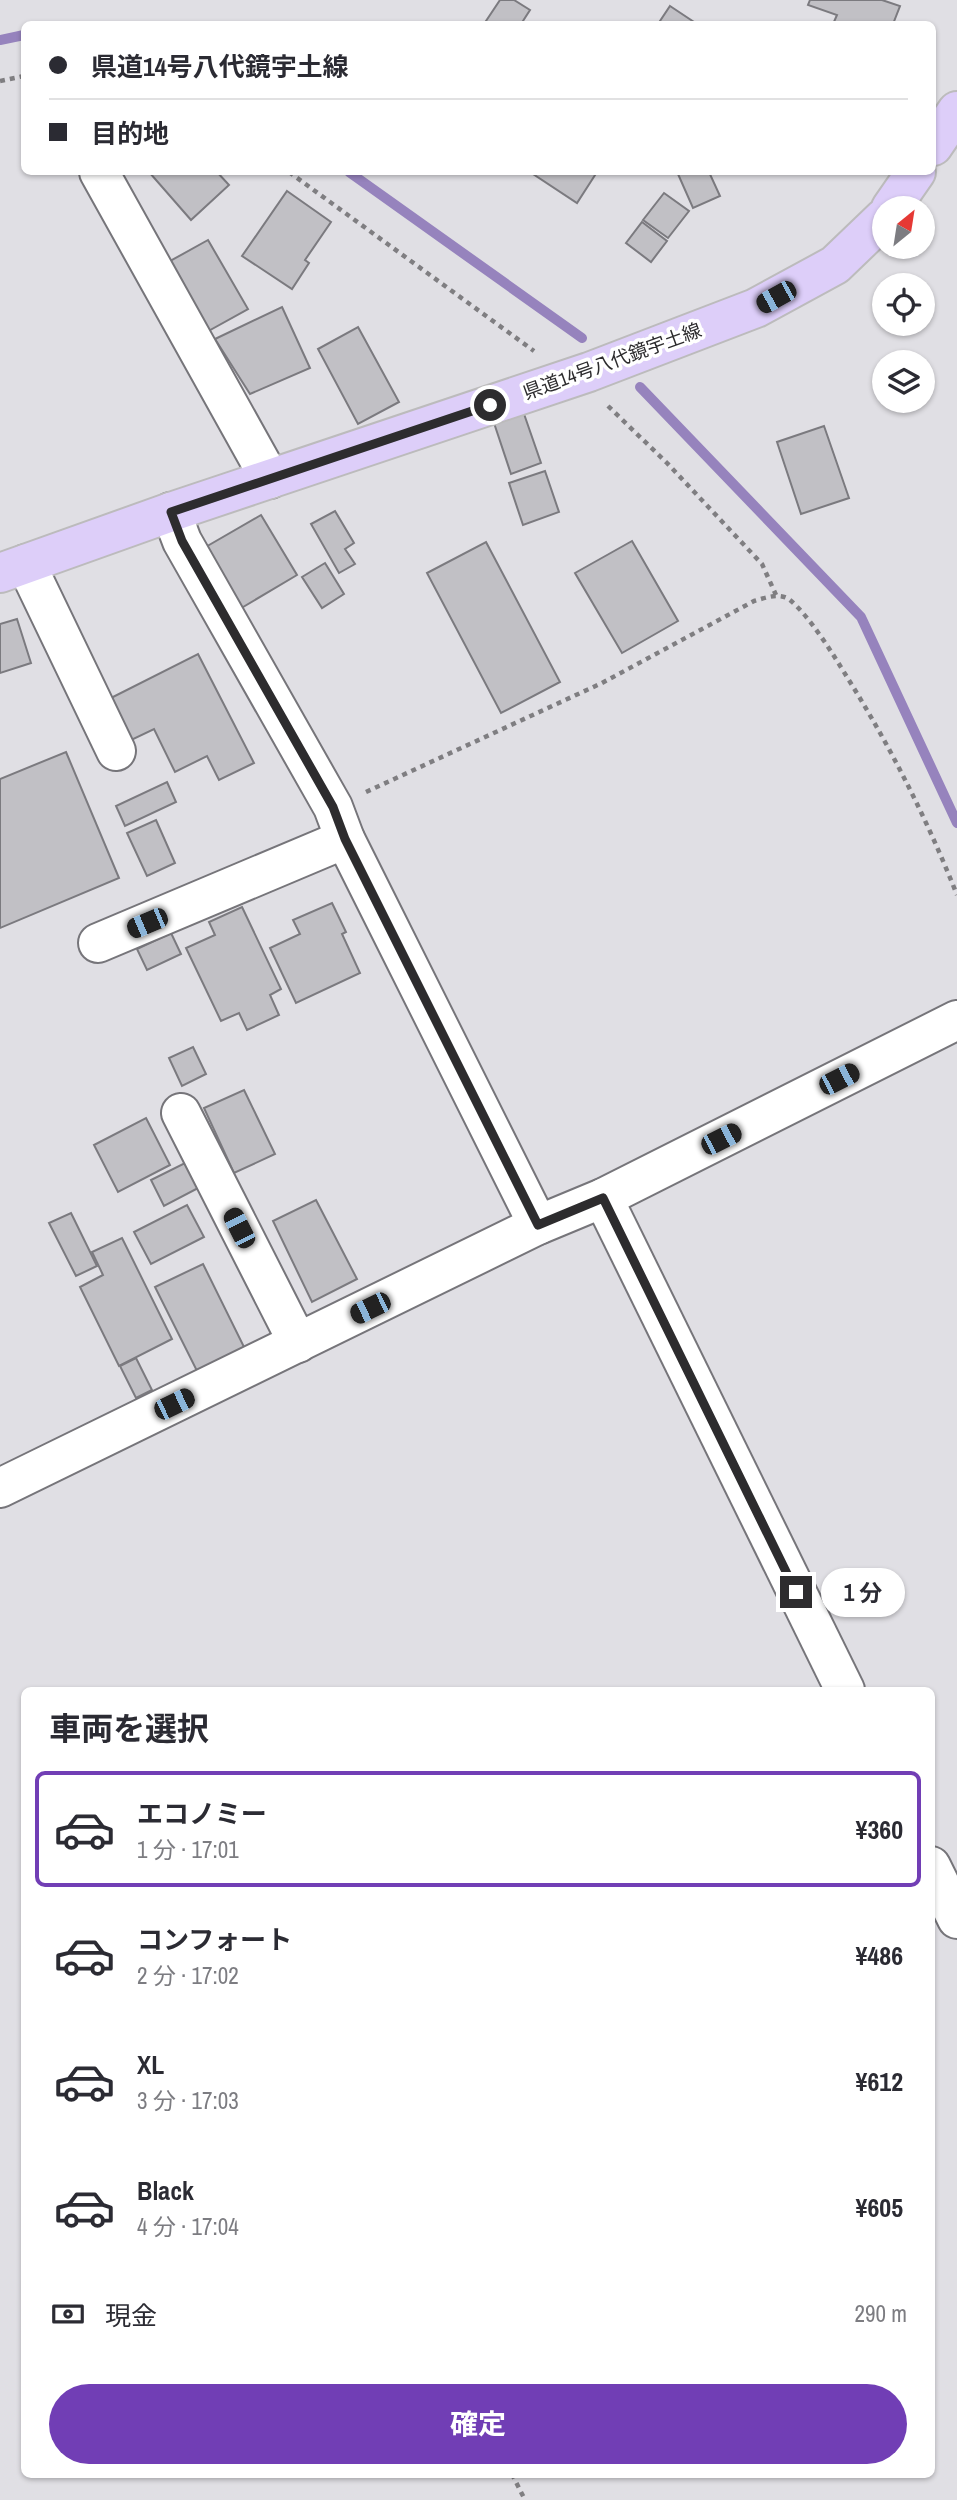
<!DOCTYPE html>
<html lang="ja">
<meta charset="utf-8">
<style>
:root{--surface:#fff;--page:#f2f2f3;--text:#2b2b33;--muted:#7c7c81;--line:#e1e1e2;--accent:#713eb5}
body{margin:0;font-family:"Archivo Narrow","Noto Sans JP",sans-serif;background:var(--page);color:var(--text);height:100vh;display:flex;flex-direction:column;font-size:26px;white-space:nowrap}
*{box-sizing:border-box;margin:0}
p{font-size:23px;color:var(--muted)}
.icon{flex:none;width:38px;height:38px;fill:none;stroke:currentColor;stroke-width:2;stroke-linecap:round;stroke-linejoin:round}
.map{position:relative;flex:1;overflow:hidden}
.side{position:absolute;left:21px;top:1687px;width:914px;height:791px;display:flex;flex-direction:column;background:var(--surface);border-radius:10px;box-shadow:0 2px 5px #0004}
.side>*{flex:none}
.top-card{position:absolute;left:21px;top:21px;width:915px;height:154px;border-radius:10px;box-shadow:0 2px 5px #0004;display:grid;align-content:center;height:154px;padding:0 28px;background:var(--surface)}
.needle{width:46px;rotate:30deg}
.buttons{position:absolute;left:872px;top:196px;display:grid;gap:14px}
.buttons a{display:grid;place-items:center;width:63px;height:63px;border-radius:50%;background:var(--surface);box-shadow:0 2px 5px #0004;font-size:35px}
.end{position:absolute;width:32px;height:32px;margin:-16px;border:9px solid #2d2c2e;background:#fff;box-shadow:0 0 0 4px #fff}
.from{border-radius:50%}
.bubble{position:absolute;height:49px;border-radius:24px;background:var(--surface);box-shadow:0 2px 5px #0004;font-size:23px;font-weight:700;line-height:49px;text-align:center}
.car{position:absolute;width:21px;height:42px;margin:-21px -10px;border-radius:9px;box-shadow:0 0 5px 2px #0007;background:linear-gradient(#222 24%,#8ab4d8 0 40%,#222 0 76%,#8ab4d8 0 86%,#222 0)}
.top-card b{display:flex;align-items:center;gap:24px;height:66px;font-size:26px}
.top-card b+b{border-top:2px solid var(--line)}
.top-card i{width:18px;height:18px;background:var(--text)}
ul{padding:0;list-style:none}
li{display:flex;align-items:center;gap:21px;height:116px;margin:0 14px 10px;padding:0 14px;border:4px solid transparent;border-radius:10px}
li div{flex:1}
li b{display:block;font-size:26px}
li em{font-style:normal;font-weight:700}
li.on{border-color:var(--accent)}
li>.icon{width:63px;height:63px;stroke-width:1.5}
h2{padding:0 28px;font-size:32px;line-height:84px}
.pay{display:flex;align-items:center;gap:18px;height:77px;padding:0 28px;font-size:26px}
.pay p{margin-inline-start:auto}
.primary-button{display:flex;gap:14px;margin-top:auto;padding:14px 28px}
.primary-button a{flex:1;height:80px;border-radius:42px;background:var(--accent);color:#fff;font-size:28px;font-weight:700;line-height:80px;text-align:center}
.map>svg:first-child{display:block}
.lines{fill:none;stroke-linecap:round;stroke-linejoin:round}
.stream{stroke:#9683bd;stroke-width:10}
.building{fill:#c1c0c5;stroke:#7b7a7f;stroke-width:2}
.minor-casing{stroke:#76757a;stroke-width:42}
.major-casing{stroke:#bcbbbc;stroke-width:42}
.path{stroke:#7f7e81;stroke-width:4.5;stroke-dasharray:5 5;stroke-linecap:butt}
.minor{stroke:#fff;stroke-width:38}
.major{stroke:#ddcef9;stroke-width:38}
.route{stroke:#2d2c2e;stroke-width:9}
.labels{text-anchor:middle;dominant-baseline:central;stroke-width:7;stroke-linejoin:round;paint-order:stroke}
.street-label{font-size:19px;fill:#2d2c2e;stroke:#fff}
</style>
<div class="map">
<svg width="957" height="2500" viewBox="0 0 957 2500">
<rect width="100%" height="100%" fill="#e0dfe4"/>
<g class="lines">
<g class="stream">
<polyline points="0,40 24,35"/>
<polyline points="349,172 582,338"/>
<polyline points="640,387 861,617 957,823"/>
</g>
</g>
<g class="building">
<polygon points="500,0 514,0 530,10 521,24 484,24"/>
<polygon points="810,0 882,0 900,6 893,24 833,24 837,15 808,5"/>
<polygon points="670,6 697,24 658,24"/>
<polygon points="149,172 217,172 229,185 191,220"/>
<polygon points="530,172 597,172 577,203"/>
<polygon points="684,172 709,172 720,196 693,208 678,174"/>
<polygon points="287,191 331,222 305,260 309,263 292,289 242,256"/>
<polygon points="664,193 689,211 668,238 643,220"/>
<polygon points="642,222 667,241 651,262 626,243"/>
<polygon points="208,240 248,309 203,334 163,265"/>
<polygon points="282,307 310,368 250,394 215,339"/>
<polygon points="358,327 399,402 358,424 318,349"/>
<polygon points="523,411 541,463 511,474 493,420"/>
<polygon points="824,426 849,498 801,514 777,442"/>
<polygon points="545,471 559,512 523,525 509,483"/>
<polygon points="335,511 354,543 345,549 355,564 339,573 311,524"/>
<polygon points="261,515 297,575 233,613 197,552"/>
<polygon points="632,541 678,621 622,653 575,573"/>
<polygon points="486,542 560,682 501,713 427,573"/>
<polygon points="325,563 344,594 322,608 302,577"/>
<polygon points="17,619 31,663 0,673 0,624"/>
<polygon points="198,654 254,763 219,780 207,756 175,772 154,729 125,743 103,702"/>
<polygon points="66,752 119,878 0,928 0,779"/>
<polygon points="167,782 176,802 125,826 116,806"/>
<polygon points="156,820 175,863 147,876 127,833"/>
<polygon points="332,903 346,932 342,934 360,973 296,1003 270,948 300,934 293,920"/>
<polygon points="242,907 281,989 270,995 279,1015 247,1030 239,1013 221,1021 186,948 215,935 209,922"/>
<polygon points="171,933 181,954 147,970 137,949"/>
<polygon points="193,1047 206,1074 182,1086 169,1058"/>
<polygon points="244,1090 275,1154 234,1173 204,1108"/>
<polygon points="146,1118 170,1165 118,1192 94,1145"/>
<polygon points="189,1161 202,1186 164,1206 151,1180"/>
<polygon points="316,1200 357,1279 312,1302 273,1221"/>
<polygon points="187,1205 204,1237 151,1264 134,1232"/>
<polygon points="71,1213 97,1266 76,1276 49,1223"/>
<polygon points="122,1238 172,1339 119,1366 80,1287 103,1275 92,1252"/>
<polygon points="203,1264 246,1351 199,1375 155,1287"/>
<polygon points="136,1358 152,1390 136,1398 120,1366"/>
</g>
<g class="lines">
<g class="minor-casing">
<g id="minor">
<polyline points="99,172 270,479"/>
<polyline points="171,512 182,541 333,807 345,839 538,1225"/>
<polyline points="26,564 116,751"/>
<polyline points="98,943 345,839"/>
<polyline points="181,1113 298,1343"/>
<polyline points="603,1198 845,1690"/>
<polyline points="0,1488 538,1225 603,1198 957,1020"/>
<polyline points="931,1866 957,1919"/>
</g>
</g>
<g class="major-casing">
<g id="major">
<polyline points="933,146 957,111"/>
<polyline points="891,208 916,172"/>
<polyline points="0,573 171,512 589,372 756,308 835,265 884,218"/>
</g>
</g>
<g class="path">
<polyline points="0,81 24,76"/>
<polyline points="289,172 534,351"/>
<polyline points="608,406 667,463 762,564 776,595"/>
<path d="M366,792L602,683L754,601C765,598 780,592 790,600C810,617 833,654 847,677C890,746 927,819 957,895"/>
<polyline points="512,2474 525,2500"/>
</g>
<use href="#minor" class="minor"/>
<use href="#major" class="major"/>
</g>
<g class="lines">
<polyline class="route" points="490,405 171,512 182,541 333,807 345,839 538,1225 603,1198 796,1592"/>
</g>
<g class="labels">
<g class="street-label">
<text transform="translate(612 361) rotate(-20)">県道14号八代鏡宇土線</text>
</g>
</g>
</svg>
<div class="buttons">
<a><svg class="needle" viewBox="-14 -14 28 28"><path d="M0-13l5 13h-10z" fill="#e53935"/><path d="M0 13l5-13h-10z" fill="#7c7c81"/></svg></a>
<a><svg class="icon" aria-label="locate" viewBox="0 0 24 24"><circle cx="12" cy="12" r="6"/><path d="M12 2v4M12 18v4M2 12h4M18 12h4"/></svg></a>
<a><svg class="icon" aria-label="layers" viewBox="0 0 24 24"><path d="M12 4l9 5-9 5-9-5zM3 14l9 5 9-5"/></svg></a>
</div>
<i class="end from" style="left:490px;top:405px"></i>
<i class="end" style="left:796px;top:1592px"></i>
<div class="bubble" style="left:821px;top:1568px;width:84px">1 分</div>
<i class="car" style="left:776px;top:297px;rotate:241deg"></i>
<i class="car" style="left:147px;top:923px;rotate:247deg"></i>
<i class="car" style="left:839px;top:1079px;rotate:63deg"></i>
<i class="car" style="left:721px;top:1139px;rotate:63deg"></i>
<i class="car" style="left:239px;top:1228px;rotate:333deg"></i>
<i class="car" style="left:370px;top:1308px;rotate:244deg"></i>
<i class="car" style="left:174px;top:1404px;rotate:64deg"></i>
<div class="top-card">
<b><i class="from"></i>県道14号八代鏡宇土線</b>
<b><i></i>目的地</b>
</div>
<section class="side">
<h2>車両を選択</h2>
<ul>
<li class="on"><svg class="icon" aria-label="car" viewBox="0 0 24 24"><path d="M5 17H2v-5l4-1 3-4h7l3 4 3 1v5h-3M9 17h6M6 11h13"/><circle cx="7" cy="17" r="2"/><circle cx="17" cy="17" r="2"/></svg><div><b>エコノミー</b><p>1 分 · 17:01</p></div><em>¥360</em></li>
<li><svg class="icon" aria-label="car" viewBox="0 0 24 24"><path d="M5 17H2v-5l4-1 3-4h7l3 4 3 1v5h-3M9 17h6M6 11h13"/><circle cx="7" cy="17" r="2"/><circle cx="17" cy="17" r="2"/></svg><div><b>コンフォート</b><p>2 分 · 17:02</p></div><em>¥486</em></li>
<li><svg class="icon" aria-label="car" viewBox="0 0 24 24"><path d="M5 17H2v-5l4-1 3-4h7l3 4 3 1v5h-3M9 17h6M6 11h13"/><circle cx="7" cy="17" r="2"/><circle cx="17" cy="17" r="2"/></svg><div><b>XL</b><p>3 分 · 17:03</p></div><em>¥612</em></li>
<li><svg class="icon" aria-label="car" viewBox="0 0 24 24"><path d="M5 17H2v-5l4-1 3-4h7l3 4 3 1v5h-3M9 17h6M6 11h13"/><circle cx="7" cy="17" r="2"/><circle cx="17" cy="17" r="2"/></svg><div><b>Black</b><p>4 分 · 17:04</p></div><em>¥605</em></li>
</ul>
<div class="pay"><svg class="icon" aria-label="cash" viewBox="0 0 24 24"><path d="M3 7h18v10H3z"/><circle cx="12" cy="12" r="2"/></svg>現金<p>290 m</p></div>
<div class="primary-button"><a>確定</a></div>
</section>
</div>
